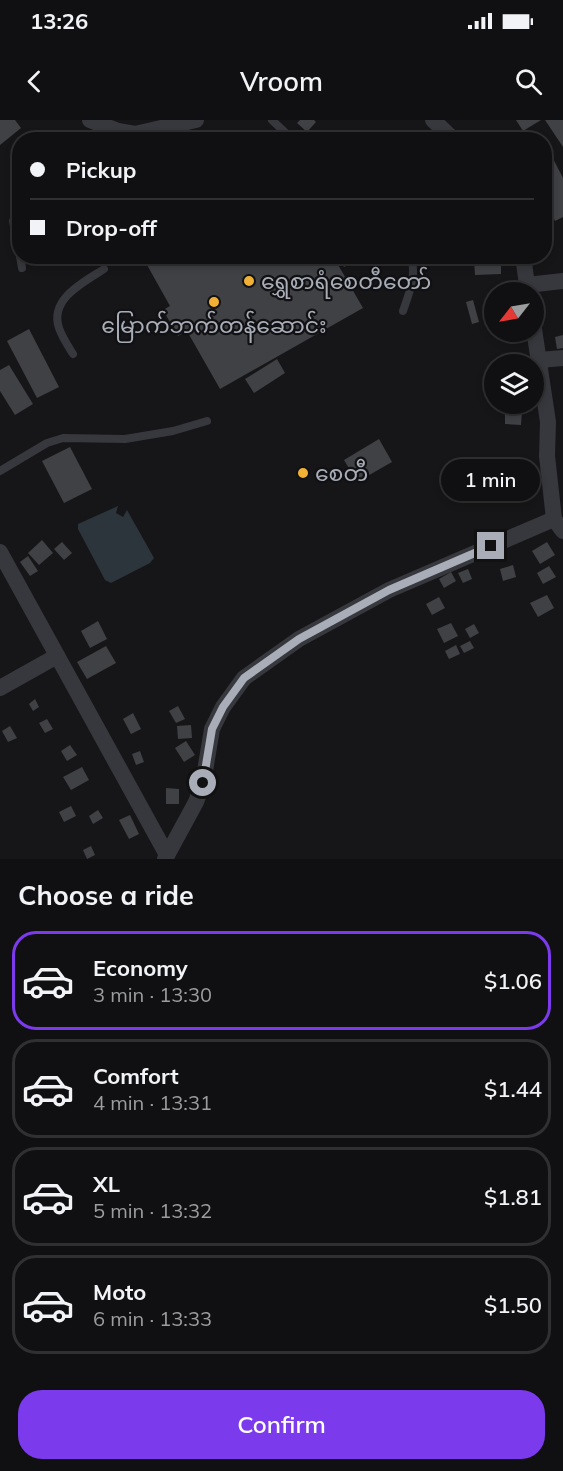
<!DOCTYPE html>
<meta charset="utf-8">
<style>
:root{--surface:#101012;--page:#1e1e20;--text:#f1f3f6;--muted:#9c9d9f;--line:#303032;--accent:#7c3aed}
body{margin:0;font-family:Mulish,"Noto Sans Myanmar",sans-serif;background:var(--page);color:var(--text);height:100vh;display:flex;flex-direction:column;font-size:22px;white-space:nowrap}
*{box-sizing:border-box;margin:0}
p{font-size:20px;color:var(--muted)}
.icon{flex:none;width:33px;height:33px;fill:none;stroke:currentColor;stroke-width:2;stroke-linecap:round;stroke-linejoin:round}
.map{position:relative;height:739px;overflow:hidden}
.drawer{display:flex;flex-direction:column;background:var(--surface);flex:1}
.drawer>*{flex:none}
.guide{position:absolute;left:12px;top:12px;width:540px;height:132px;border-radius:24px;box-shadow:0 3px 9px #0003,0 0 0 2px var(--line);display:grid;align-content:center;height:132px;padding:0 18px;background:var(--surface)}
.needle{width:39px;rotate:239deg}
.fabs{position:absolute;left:484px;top:162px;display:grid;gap:12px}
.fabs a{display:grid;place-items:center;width:60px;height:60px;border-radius:50%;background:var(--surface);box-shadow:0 3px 9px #0003,0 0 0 2px var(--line);font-size:30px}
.end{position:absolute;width:27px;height:27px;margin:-14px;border:8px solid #a8adb8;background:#111;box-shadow:0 0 0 3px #111}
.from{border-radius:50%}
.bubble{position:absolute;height:42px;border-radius:21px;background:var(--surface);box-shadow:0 3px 9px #0003,0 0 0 2px var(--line);font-size:20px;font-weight:600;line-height:42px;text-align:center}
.guide b{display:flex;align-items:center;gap:21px;height:57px;font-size:22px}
.guide b+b{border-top:2px solid var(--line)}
.guide i{width:15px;height:15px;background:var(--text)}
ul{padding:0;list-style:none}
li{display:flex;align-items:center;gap:18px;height:99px;margin:0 12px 9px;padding:0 6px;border:3px solid var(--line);border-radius:24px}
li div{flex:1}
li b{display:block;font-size:22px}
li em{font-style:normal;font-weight:600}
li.current{border-color:var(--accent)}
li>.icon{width:54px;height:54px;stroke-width:1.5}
h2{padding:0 18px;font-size:27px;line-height:72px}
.action{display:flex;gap:12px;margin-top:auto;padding:12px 18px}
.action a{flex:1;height:69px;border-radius:24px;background:var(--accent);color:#fff;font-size:24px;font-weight:600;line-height:69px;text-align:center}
.status{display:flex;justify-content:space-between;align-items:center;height:42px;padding:0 30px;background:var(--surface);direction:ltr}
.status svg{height:16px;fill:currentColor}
header{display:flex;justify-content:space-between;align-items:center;height:78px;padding:0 18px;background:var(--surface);font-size:27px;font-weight:600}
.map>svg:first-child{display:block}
.water{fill:#2c353c}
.building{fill:#404145}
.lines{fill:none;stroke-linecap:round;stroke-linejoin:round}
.lane{stroke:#37383d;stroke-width:8}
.street{stroke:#37383d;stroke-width:16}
.route{stroke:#a8adb8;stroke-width:8}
.poi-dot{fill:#f2b134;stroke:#111113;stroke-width:2}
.labels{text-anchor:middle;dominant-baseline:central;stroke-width:4.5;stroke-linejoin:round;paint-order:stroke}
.poi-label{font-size:22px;fill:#a8adb8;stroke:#111113;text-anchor:start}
</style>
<div class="status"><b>13:26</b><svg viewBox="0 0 49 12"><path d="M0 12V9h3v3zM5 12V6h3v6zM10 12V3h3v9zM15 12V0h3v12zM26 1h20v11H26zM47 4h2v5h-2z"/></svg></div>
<header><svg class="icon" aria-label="back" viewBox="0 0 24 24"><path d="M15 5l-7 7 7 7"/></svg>Vroom<svg class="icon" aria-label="search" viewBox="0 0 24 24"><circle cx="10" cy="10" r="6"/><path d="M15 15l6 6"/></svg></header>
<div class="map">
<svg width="563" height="739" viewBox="0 0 563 739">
<rect width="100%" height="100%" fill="#161618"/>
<polygon class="water" points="118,386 116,393 123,397 127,390 154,438 150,443 111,463 105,460 78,409 78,404"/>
<g class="building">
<polygon points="0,0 15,0 21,8 0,25"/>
<polygon points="300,0 314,0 316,2 307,12 297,3"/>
<polygon points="516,0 541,0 523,11"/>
<polygon points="545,0 563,0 563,27"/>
<polygon points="184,9 189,20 166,20 170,17"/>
<polygon points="546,25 563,58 563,97 555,101 544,81 544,26"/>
<polygon points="142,136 333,136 363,188 220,269 187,211 178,216 163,190 170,186"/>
<polygon points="338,136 354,136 357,140 344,147"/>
<polygon points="501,140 501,154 475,155 474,141"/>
<polygon points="473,180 479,202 472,204 466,182"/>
<polygon points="29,209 59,267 37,278 7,221"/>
<polygon points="563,215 563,228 557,229 555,217"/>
<polygon points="277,239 285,253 254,273 245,259"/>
<polygon points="9,245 33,284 15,295 0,271 0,250"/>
<polygon points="505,290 522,291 521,305 505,304"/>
<polygon points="379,319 392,342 357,362 344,340"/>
<polygon points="70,327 92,369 64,383 42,341"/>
<polygon points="42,420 53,433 39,445 28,433"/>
<polygon points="62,422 72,433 64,440 54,429"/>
<polygon points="547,422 555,435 540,444 532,431"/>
<polygon points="28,436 38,451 30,456 20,442"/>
<polygon points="513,445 516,457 503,461 500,449"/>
<polygon points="549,446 556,457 543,464 537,453"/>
<polygon points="468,449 472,459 463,463 458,453"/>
<polygon points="451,452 456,461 444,468 439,459"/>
<polygon points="547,475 554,488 538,497 530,483"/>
<polygon points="439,477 445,488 432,495 426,484"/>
<polygon points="98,501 107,519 90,528 81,511"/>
<polygon points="451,503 458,516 444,523 437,509"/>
<polygon points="474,504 479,513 470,518 465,509"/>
<polygon points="470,521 474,528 464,533 460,526"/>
<polygon points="456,525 460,534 449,539 445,531"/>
<polygon points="106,526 116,543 87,559 77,542"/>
<polygon points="35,579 39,587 33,591 29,584"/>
<polygon points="178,586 185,599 176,603 169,591"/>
<polygon points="133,593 141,609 131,614 123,599"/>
<polygon points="47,599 53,609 45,613 39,603"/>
<polygon points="191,605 192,618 178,619 177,606"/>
<polygon points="10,606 17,618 8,622 2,611"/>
<polygon points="186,621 195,635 184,642 175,628"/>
<polygon points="70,625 77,635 67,641 61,631"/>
<polygon points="140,631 144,642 136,645 132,634"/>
<polygon points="82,647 89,660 71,670 63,657"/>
<polygon points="166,668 179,669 179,684 166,684"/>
<polygon points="71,686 76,696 64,702 59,692"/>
<polygon points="98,690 103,698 93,704 89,696"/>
<polygon points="130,695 139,714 129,719 119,700"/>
<polygon points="91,726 95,735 87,739 83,730"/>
</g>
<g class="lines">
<g class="lane">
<polyline points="272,0 293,20"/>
<polyline points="20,85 13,101 20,136"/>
<polyline points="20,136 22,148"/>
<path d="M403,191C409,173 417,156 411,136"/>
<path d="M73,234C68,226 62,217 59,208C49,179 84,162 104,149"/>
<polyline points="0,351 47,323 63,318 125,319 173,311 207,301"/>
</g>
<g class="street">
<polyline points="90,0 118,11 135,14 196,0"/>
<polyline points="433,0 454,20"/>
<polyline points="523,136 528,172"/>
<polyline points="527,165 563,161"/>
<polyline points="534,209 548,302 547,336 554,399 563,411"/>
<polyline points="539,240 563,238"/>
<polyline points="0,432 167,735"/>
<polyline points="0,568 57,536"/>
<polyline points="165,739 196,682 203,663 212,609 223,587 244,558 299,519 389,470 554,399"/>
</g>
</g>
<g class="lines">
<polyline class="route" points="203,663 212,609 223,587 244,558 299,519 389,470 491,426"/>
</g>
<g class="poi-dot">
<circle cx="249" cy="161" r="6"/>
<circle cx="214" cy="182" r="6"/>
<circle cx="303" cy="353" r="6"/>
</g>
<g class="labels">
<g class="poi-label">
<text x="261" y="161">ရွှေစာရံစေတီတော်</text>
<text x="214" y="205" text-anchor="middle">မြောက်ဘက်တန်ဆောင်း</text>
<text x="315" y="353">စေတီ</text>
</g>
</g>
</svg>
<div class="fabs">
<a><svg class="needle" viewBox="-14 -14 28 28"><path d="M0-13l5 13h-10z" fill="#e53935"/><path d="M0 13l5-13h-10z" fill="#9c9d9f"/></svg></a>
<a><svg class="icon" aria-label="layers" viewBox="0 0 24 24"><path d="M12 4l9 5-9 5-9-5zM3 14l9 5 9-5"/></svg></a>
</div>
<i class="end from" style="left:203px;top:663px"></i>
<i class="end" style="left:491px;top:426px"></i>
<div class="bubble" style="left:441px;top:339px;width:99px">1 min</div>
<div class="guide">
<b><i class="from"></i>Pickup</b>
<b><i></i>Drop-off</b>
</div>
</div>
<section class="drawer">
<h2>Choose a ride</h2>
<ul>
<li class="current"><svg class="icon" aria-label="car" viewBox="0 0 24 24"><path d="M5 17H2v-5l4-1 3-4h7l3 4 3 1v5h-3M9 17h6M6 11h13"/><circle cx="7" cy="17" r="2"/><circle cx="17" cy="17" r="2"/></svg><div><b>Economy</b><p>3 min · 13:30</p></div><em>$1.06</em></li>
<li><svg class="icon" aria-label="car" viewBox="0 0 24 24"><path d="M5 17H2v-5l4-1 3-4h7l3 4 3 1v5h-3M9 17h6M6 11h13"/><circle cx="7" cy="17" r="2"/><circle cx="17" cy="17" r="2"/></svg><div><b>Comfort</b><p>4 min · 13:31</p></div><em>$1.44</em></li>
<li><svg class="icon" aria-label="car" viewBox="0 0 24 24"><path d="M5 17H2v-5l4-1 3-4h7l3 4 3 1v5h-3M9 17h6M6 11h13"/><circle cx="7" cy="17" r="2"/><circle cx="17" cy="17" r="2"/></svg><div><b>XL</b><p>5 min · 13:32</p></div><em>$1.81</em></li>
<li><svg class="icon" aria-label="car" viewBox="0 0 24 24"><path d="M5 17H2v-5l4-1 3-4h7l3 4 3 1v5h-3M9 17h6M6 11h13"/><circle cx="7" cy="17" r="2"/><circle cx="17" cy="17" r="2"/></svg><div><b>Moto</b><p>6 min · 13:33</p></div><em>$1.50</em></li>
</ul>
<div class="action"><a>Confirm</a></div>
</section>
